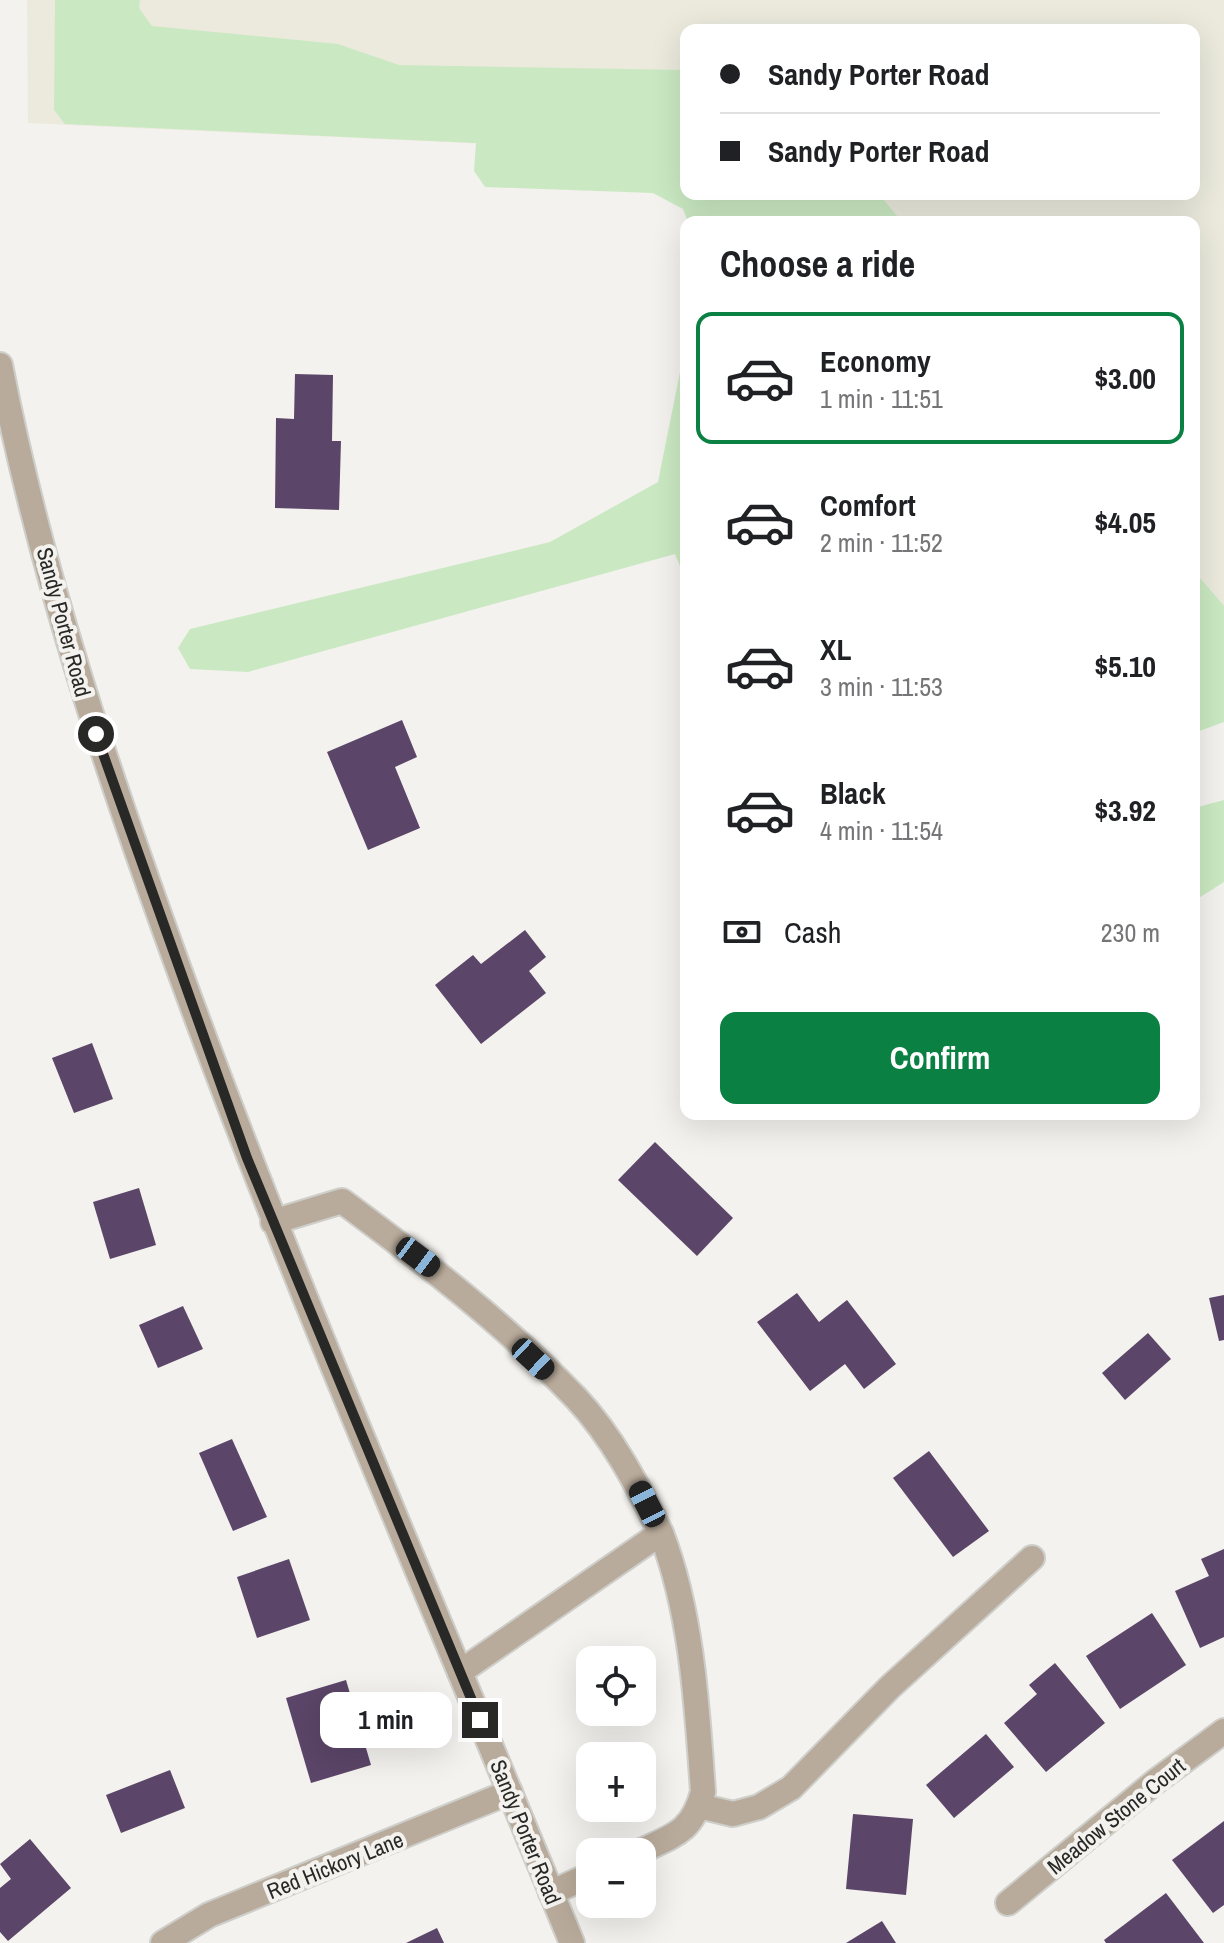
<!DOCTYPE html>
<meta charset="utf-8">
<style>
:root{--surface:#fff;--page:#f6f6f6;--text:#202124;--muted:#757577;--line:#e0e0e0;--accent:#0b8043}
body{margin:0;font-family:"Archivo Narrow",sans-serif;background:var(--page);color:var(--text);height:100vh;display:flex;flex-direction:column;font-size:30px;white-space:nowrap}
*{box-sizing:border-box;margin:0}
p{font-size:26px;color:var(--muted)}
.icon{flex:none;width:44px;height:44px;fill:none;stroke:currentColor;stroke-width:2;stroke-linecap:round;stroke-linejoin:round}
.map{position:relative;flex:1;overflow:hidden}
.side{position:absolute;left:680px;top:216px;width:520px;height:904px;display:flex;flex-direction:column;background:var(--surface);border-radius:16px;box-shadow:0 8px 32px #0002}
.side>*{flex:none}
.top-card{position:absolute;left:680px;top:24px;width:520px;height:176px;border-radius:16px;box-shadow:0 8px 32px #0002;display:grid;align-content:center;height:176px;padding:0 40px;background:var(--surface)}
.controls{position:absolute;left:576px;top:1646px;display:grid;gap:16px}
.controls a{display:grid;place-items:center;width:80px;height:80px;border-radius:16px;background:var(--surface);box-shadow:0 8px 32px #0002;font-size:40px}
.end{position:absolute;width:36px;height:36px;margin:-18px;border:10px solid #282826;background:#fff;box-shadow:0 0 0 4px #fff}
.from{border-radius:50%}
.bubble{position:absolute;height:56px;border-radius:16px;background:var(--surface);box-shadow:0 8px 32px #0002;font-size:26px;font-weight:700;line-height:56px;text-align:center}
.car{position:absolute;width:24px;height:48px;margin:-24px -12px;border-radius:10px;box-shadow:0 0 6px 2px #0007;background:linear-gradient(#222 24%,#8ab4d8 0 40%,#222 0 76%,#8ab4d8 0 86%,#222 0)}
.top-card b{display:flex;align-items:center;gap:28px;height:76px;font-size:30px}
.top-card b+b{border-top:2px solid var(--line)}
.top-card i{width:20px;height:20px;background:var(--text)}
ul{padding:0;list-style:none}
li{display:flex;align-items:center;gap:24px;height:132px;margin:0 16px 12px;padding:0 24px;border:4px solid transparent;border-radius:16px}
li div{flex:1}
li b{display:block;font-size:30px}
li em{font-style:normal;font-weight:700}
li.active{border-color:var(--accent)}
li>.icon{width:72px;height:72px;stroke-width:1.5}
h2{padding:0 40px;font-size:36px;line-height:96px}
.pay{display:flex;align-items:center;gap:20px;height:88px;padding:0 40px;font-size:30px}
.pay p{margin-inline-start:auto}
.cta{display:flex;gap:16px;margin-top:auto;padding:16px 40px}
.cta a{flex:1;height:92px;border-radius:16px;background:var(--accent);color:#fff;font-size:32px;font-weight:700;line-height:92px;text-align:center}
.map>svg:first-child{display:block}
.built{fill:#ebeadd}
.green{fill:#cae9c2}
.building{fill:#5b4568}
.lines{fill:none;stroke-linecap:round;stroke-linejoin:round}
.minor-casing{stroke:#cececa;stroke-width:28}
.minor{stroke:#b9ab9b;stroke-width:24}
.route{stroke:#282826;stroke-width:10}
.labels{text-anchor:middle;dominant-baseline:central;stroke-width:8;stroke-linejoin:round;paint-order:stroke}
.street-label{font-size:22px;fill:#282826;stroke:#f3f2ee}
</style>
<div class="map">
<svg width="1224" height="1943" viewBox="0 0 1224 1943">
<rect width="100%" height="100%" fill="#f3f2ee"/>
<polygon class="built" points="27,0 1224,0 1224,714 1194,680 1194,222 795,222 771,194 1194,194 1194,30 686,30 686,153 28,123"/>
<g class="green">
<polygon points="55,0 140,0 139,8 152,26 338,44 399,65 686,70 686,194 879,194 902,222 688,222 683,209 653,193 485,187 474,171 476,143 65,124 54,110"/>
<polygon points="686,342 686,581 675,554 248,672 190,669 178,648 190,629 550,542 658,482"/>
<polygon points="1194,571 1224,606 1224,722 1194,733"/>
<polygon points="1224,800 1224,882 1194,901 1194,808"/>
</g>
<g class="building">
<polygon points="295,374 333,375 332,441 341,441 339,510 275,508 276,418 294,419"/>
<polygon points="402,720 417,757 395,767 420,828 368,850 327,752"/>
<polygon points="525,930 546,957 529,971 546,993 481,1044 435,985 473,955 481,964"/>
<polygon points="92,1043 113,1099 74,1113 52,1058"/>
<polygon points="655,1142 733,1218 697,1256 618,1180"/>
<polygon points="139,1188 156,1245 110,1259 93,1202"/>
<polygon points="797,1293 819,1322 847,1300 896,1364 864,1389 845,1364 810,1391 757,1322"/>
<polygon points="1224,1295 1224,1340 1219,1341 1209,1298"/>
<polygon points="183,1306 203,1349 158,1368 139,1325"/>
<polygon points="1148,1333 1171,1359 1125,1400 1102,1373"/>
<polygon points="232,1439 267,1517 233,1531 199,1453"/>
<polygon points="929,1451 989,1531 953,1557 893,1478"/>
<polygon points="1224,1549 1224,1637 1200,1648 1175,1591 1209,1576 1201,1559"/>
<polygon points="289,1559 310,1620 257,1638 237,1577"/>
<polygon points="1152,1613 1186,1665 1120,1709 1086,1656"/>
<polygon points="1055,1663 1105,1723 1046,1772 1004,1723 1037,1694 1029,1685"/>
<polygon points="346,1680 371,1765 311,1783 286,1698"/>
<polygon points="986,1734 1014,1767 954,1818 926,1785"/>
<polygon points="170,1770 185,1808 121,1833 106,1795"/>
<polygon points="853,1814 913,1819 906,1895 846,1889"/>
<polygon points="1224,1821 1224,1905 1213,1913 1172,1860"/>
<polygon points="30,1839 71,1888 8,1941 0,1932 0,1888 11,1879 0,1864"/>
<polygon points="1166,1893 1204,1943 1106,1943 1104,1940"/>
<polygon points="882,1921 896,1943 846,1943"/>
<polygon points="437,1928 444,1943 406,1943"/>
</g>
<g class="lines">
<g class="minor-casing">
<g id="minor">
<path d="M0,365C40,571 106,768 177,964C297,1295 439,1617 572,1943"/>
<path d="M273,1222L342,1201C423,1261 505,1324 576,1398C612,1436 638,1486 661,1533L460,1672"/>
<polyline points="699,1806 733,1814 759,1807 791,1788 890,1687 1032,1558"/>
<path d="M639,1852C675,1835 692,1832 703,1792C697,1706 692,1613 661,1533"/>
<polyline points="551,1893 590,1875"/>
<polyline points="1008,1903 1155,1782 1224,1731"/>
<polyline points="163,1943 209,1915 510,1792"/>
</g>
</g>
<use href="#minor" class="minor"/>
</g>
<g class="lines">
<polyline class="route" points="96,734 247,1158 480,1720"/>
</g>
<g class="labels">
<g class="street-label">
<text transform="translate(64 622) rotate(75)">Sandy Porter Road</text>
<text transform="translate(1116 1816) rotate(-39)">Meadow Stone Court</text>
<text transform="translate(526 1832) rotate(68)">Sandy Porter Road</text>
<text transform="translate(335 1865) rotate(-22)">Red Hickory Lane</text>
</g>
</g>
</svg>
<div class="controls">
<a><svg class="icon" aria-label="locate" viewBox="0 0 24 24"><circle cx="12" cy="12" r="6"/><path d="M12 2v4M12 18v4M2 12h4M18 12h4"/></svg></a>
<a>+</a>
<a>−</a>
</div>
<i class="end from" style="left:96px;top:734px"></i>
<i class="end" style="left:480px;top:1720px"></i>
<div class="bubble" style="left:320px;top:1692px;width:132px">1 min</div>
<i class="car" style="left:418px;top:1257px;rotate:127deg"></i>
<i class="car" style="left:533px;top:1359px;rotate:133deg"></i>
<i class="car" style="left:647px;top:1504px;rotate:333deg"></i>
<div class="top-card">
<b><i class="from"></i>Sandy Porter Road</b>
<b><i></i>Sandy Porter Road</b>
</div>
<section class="side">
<h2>Choose a ride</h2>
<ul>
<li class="active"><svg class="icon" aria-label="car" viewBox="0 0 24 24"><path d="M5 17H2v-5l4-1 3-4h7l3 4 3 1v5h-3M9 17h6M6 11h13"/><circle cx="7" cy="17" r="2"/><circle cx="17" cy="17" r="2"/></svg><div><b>Economy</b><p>1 min · 11:51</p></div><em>$3.00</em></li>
<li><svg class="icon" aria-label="car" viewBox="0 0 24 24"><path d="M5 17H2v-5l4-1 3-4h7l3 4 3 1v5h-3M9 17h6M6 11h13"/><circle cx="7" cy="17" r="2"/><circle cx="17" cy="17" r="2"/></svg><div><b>Comfort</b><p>2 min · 11:52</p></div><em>$4.05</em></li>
<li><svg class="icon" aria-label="car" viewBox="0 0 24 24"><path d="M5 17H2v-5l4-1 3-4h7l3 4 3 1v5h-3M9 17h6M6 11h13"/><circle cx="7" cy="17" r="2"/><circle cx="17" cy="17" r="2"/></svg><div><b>XL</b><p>3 min · 11:53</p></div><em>$5.10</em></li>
<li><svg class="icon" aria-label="car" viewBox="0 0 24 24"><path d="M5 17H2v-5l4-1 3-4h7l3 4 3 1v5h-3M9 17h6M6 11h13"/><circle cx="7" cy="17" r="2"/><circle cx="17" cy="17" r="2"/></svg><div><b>Black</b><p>4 min · 11:54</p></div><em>$3.92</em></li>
</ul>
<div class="pay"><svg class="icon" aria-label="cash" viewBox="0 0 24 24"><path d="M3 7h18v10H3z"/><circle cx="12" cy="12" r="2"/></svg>Cash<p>230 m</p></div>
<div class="cta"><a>Confirm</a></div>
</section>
</div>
